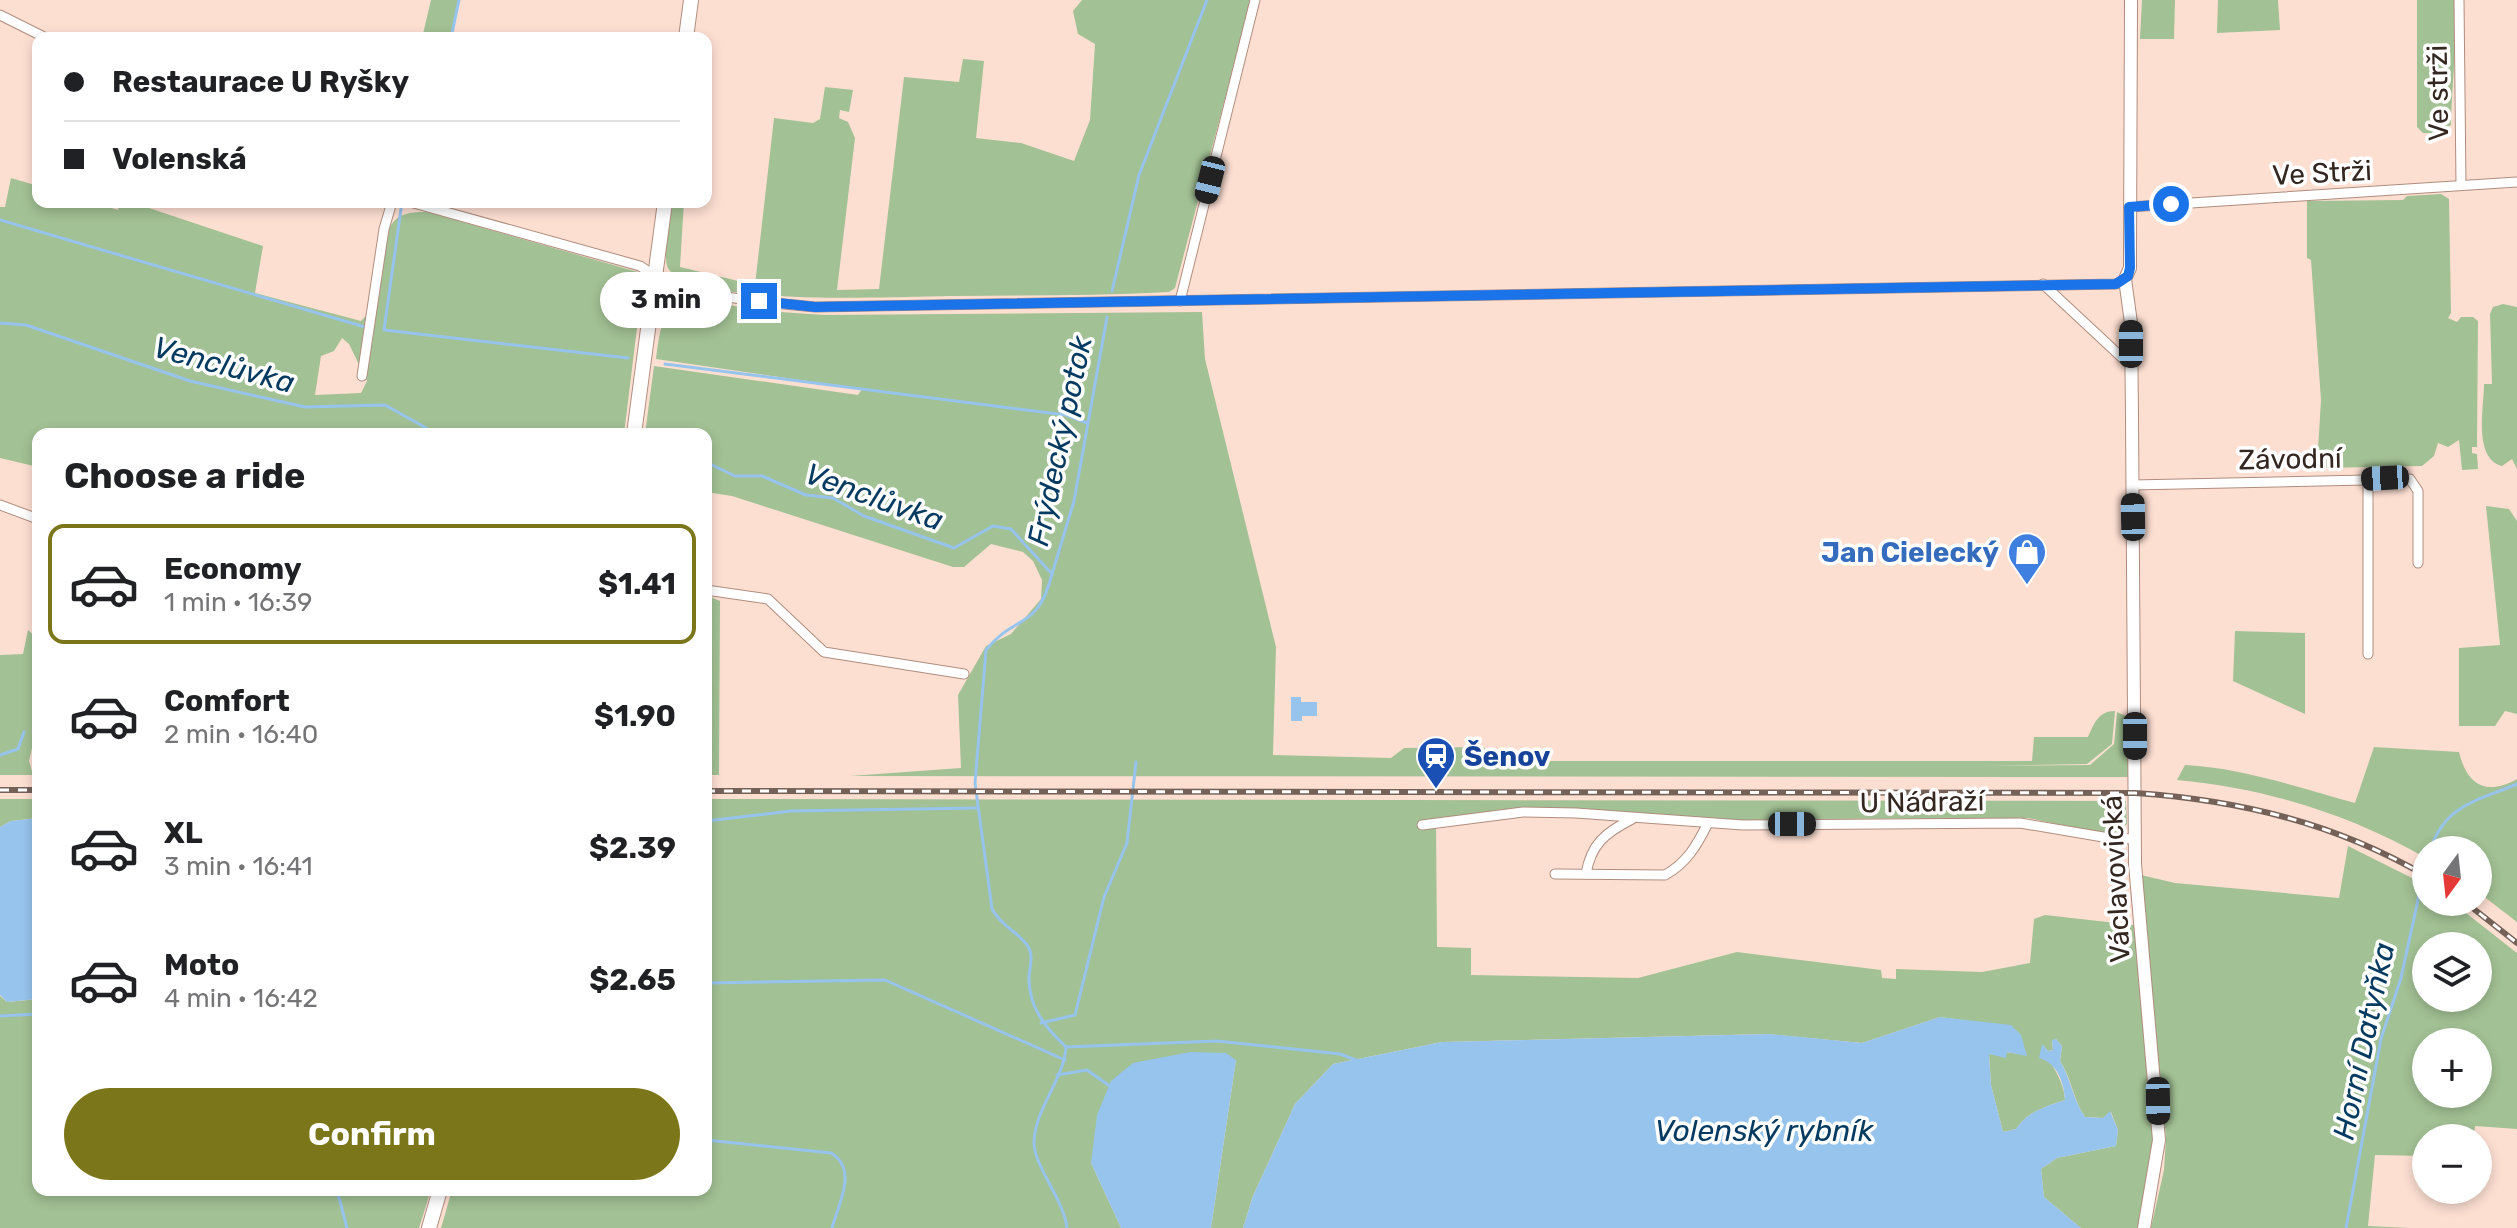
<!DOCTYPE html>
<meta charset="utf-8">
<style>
:root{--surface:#fff;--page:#f2f2f2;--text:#202124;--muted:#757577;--line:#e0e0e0;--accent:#7c761b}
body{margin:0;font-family:Rubik,sans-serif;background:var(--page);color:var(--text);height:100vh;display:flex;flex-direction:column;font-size:30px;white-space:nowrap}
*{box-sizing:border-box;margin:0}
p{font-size:26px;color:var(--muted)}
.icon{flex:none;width:44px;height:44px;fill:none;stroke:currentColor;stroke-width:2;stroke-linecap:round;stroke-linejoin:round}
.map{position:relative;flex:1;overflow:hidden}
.sheet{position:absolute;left:32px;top:428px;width:680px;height:768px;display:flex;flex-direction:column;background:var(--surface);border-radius:16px;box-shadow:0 4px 12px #0003}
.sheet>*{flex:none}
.hud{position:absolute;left:32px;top:32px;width:680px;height:176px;border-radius:16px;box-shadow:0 4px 12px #0003;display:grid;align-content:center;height:176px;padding:0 32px;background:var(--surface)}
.needle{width:52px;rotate:195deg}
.buttons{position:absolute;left:2412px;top:836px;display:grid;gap:16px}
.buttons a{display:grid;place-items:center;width:80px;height:80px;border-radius:50%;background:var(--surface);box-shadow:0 4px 12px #0003;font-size:40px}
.end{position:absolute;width:36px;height:36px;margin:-18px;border:10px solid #1a73e8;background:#fff;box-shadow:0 0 0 4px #fff}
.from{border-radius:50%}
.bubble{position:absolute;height:56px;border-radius:28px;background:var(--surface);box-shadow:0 4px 12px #0003;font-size:26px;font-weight:700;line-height:56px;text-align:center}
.car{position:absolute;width:24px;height:48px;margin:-24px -12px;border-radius:10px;box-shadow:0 0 6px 2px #0007;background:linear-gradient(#222 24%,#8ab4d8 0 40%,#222 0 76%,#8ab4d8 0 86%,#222 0)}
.hud b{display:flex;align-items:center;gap:28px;height:76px;font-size:30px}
.hud b+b{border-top:2px solid var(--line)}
.hud i{width:20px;height:20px;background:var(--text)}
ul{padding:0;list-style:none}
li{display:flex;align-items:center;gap:24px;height:120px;margin:0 16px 12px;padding:0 16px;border:4px solid transparent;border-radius:16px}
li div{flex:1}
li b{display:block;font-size:30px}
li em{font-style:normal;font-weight:700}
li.current{border-color:var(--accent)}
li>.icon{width:72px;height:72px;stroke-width:1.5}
h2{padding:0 32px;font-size:36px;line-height:96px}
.cta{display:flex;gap:16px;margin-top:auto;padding:16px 32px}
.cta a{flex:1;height:92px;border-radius:48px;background:var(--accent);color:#fff;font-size:32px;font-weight:700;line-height:92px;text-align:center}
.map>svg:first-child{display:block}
.green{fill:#a2c194;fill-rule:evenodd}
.water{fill:#97c4ed}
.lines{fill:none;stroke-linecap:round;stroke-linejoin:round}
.stream{stroke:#97c4ed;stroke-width:3}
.minor-casing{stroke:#b08d7e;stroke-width:11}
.tertiary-casing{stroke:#b08d7e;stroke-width:14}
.secondary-casing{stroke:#b08d7e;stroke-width:16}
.minor{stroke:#fff;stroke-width:9}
.tertiary{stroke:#fff;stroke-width:12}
.secondary{stroke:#fff;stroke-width:14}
.rail-casing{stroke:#746259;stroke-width:6}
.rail{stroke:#fff;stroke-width:3;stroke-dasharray:9;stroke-linecap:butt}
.route{stroke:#1a73e8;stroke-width:10}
.labels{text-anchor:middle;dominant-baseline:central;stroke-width:7;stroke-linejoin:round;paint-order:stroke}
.street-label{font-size:28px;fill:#342721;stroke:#fff}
.shop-label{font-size:28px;font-weight:bold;fill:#366cbe;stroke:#fff;text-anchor:end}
.transit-label{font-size:28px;font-weight:bold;fill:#164399;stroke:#fff;text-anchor:start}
.water-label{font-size:30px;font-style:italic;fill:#063b61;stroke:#fff}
</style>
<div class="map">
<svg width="2517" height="1228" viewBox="0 0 2517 1228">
<rect width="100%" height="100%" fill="#fddfd2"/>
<g class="green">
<polygon points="431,0 459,0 450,38 422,38"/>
<path d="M1082,0H1251L1175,288L1169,292C1097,296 1026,295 955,296C908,296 691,308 668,268C662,258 671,215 673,202H684L680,267L755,285L774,118L813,123L820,119L825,87L853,90L849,112L840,110L839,118L848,122L855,138L837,290L879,289L904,77L959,82L963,59L984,61L976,138L1021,143L1074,161L1090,120L1095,44L1078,34L1073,11Z"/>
<polygon points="2142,0 2175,0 2174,39 2140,39"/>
<polygon points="2218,0 2278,0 2280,30 2217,33"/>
<path d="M2417,0H2456C2457,43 2452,82 2451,125L2435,133H2423L2417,127Z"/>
<path d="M11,178L38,186V202H92L118,210L120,202H131L263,246L255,293L361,321L377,304L388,231C396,213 409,212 427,212L638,272L643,279L624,434H38V467L0,458V207H5ZM342,338L349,344L367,381L361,393L315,395L321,356L334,351Z"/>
<polygon points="2441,194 2449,199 2451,313 2448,318 2457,322 2461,317 2473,317 2478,321 2477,447 2472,447 2472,453 2477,454 2478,469 2462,470 2459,440 2448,447 2438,443 2434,456 2422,466 2324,468 2318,450 2321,400 2311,260 2307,258 2307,201 2403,200 2407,196"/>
<path d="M703,299L753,310L824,315L1202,312L1205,359L1276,647L1273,755L1391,758L1404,748L1483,747L1502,761H2032L2034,737H2088C2094,724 2098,711 2115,711L2112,744L2087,764L1980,766L2090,765L2114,744L2117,712L2128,717V777L850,776L961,768L958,695L986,646L1011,634L1041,599L1042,580L1033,561L1023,552L991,544L964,567H953L732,496L706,492V434H645L654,366L858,395L862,389L656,359C660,328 663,296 703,299Z"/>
<path d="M2503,304L2517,307V469L2512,459L2502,466C2473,458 2484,408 2484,384H2492L2490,314L2493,307Z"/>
<polygon points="2486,506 2509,509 2517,521 2517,714 2505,711 2495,726 2459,726 2459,648 2500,645"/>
<polygon points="706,595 720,601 719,775 706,775"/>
<polygon points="28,630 38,639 38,722 29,761 33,775 0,775 0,655 23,654"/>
<polygon points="2235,631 2305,633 2305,714 2233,681"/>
<path d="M2374,747L2459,752C2467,786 2487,796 2517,779V922L2478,892V850H2426V858C2349,814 2265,788 2177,780L2185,765C2244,768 2299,788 2355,803Z"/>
<polygon points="0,799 38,799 38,818 11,821 0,827"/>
<path d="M706,799L2126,801L2127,824L2116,833H2098L2028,818L1790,819L1752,822L1553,809L1436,821L1437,947L1471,948V975L1638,978L1737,952L1881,970L1882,978L1896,979V969L1982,972L2030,963L2034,919L2045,915L2134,925L2151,1075L2154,1146L2138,1228H2081L2044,1197L2041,1169L2057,1158L2116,1146L2118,1130L2111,1112L2103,1118L2085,1117C2073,1100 2072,1079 2060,1061L2062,1046L2056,1039L2052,1041L2053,1050L2048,1051L2043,1045C2049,1064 2064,1078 2065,1100C2045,1107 2028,1111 2016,1129L2003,1132L1991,1085L1989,1054L2006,1057V1052L2026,1055L2024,1048L1969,1021L1940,1017L1862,1043L1768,1034L1442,1042L1333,1064L1295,1104L1253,1196L1243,1228H1211L1236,1060L1091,1163L1121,1228H441L452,1190H706Z"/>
<path d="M2348,846L2426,885V902H2452L2517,953V1129L2475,1126L2474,1138H2426V1156L2375,1155L2368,1226L2410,1228H2151L2164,1170L2166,1138L2141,875L2175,883L2339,898ZM2426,946H2478V998H2426ZM2426,1042H2478V1094H2426Z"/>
<polygon points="0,996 7,1002 38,999 38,1190 344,1190 348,1197 346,1190 431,1190 419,1228 0,1228"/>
</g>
<g class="water">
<polygon points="1291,697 1301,697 1301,702 1317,702 1317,716 1302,716 1302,721 1291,721"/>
<polygon points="38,818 38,999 7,1002 0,995 0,827 11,821"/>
<path d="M1940,1017L2011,1025L2021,1035L2027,1056L2007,1052L2006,1058L1989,1054L1991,1085L2003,1132L2016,1129C2028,1111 2045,1107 2065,1100C2064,1082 2057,1063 2039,1058L2042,1044L2048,1051L2053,1050L2052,1040L2056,1039L2062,1046L2060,1061C2071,1079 2073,1100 2085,1117L2103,1118L2110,1111L2118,1130L2116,1146L2057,1158L2041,1169L2044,1197L2081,1228H1243L1253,1196L1295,1104L1333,1064L1442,1042L1769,1034L1862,1043Z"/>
<polygon points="1190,1052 1226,1053 1236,1060 1211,1228 1121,1228 1091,1163 1097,1115 1111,1081 1133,1063"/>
</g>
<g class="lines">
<g class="stream">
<polyline points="451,38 459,0"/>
<polyline points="402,202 384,330 628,358"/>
<polyline points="0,220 365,327"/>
<polyline points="1112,291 1139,175 1207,0"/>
<polyline points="0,323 26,325 190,381 305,407 385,405 437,434"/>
<polyline points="665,364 1066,415 1087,423"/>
<path d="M706,462L735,476H762L806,495L833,498L864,516L954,548L993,526L1011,529L1052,574C1037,632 1017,612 986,650L975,783L992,909C1001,926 1017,931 1027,945C1034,954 1030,966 1029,976C1028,1007 1045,1027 1066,1047C1064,1079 1036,1107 1034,1141C1033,1166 1064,1199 1067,1228"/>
<polyline points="1052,574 1074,501 1107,317"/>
<polyline points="0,755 18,749 24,732"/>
<polyline points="706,821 791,811 977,808"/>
<path d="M2430,850C2446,804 2475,802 2517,784"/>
<polyline points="706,983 885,980 1065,1060"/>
<polyline points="0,1016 38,1014"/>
<polyline points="1041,1023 1075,1015 1104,897 1127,843 1136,762"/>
<polyline points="1066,1047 1217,1041 1340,1054 1356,1060"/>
<polyline points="1057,1075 1087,1070 1111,1087"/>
<path d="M706,1140L831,1153C858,1169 839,1203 832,1228"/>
<polyline points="337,1190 347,1228"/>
<polyline points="2346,1228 2381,1039 2401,978 2426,863"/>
</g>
<g class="minor-casing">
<g id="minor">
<polyline points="2459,0 2461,185"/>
<polyline points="0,15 46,38"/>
<path d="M410,202L640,266C685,299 761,301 815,307L2116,284L2125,279"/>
<polyline points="2129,207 2517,182"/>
<polyline points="2043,284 2131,366"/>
<polyline points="1180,301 1255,0"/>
<polyline points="652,302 693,288"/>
<polyline points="362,376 384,229 392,202"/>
<polyline points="2132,485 2410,479 2418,491 2418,563"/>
<polyline points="0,505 38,519"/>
<polyline points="706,590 768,599 824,652 964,674"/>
<polyline points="2368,654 2368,479"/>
<polyline points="1422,825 1523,812 1576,813 1743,825 2020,823 2109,838 2135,839"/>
<path d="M1555,874L1665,875C1687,863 1697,845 1708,823"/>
<path d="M1586,874C1591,844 1605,833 1632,819"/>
</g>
</g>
<g class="tertiary-casing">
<polyline id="tertiary" points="2131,0 2130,252 2130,268 2125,279 2131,323 2132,416 2135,864 2159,1140 2144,1228"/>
</g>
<g class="secondary-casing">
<g id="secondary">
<polyline points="686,38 691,0"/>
<polyline points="634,434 665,202"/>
<polyline points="429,1228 440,1190"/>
</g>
</g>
<use href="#minor" class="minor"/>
<use href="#tertiary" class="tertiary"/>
<use href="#secondary" class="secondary"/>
<g class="rail-casing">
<g id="rail">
<polyline points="0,790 38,790"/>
<path d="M706,791L2135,793C2239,800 2335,823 2426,876"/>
<polyline points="2465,902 2517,943"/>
</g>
</g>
<use href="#rail" class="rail"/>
</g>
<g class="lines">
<polyline class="route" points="759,301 815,307 2116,284 2128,276 2130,268 2129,207 2171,204"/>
</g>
<defs>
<g id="shop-pin" transform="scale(2)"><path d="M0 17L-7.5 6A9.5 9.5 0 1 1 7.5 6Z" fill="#3f7fe0" stroke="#fff"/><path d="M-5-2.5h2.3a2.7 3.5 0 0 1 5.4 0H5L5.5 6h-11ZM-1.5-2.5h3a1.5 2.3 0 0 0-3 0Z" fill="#fff"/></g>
<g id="station-pin" transform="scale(2)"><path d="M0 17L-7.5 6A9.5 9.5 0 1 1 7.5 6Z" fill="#1a4fb4" stroke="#fff"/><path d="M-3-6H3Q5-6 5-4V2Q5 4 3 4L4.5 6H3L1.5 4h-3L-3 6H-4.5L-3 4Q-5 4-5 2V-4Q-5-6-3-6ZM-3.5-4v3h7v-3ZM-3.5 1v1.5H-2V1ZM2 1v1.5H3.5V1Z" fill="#fff"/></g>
</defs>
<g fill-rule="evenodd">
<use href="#shop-pin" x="2027" y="552"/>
<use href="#station-pin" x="1436" y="756"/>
</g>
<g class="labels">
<g class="street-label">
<text transform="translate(2438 93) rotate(-91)">Ve strži</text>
<text transform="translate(2322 173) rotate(-3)">Ve Strži</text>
<text transform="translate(2290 459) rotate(-1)">Závodní</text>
<text transform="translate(1922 802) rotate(-1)">U Nádraží</text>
<text transform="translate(2116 879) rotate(-93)">Václavovická</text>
</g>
<g class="shop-label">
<text x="1999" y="552">Jan Cielecký</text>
</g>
<g class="transit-label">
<text x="1464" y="756">Šenov</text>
</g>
<g class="water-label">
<text transform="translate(224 365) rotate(15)">Venclůvka</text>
<text transform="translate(1060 441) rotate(-78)">Frýdecký potok</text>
<text transform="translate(874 497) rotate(20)">Venclůvka</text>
<text transform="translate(2364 1041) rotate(-78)">Horní Datyňka</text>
<text x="1764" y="1131">Volenský rybník</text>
</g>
</g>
</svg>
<div class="buttons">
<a><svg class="needle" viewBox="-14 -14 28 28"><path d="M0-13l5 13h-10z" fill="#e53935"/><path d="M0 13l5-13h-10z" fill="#757577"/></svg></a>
<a><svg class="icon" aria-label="layers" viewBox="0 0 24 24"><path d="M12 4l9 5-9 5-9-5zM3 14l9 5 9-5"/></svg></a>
<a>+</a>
<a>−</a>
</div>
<i class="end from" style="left:2171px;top:204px"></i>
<i class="end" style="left:759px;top:301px"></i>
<div class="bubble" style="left:600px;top:272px;width:132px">3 min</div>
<i class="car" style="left:1210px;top:180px;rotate:194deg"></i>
<i class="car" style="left:2131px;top:344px;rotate:0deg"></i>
<i class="car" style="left:2385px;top:478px;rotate:267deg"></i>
<i class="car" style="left:2133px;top:517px;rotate:359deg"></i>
<i class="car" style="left:2135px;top:736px;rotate:180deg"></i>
<i class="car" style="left:1792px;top:824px;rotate:90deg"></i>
<i class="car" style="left:2158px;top:1101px;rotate:179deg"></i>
<div class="hud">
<b><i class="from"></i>Restaurace U Ryšky</b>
<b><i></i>Volenská</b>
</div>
<section class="sheet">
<h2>Choose a ride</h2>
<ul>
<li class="current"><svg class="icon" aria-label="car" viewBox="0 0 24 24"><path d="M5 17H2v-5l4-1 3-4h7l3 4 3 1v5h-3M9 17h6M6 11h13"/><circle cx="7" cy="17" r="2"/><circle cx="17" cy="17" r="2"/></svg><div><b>Economy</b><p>1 min · 16:39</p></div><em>$1.41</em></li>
<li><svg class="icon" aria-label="car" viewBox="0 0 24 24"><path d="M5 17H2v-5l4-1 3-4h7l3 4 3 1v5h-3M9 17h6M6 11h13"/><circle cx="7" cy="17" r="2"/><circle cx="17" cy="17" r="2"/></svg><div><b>Comfort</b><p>2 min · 16:40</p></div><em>$1.90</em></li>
<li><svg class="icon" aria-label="car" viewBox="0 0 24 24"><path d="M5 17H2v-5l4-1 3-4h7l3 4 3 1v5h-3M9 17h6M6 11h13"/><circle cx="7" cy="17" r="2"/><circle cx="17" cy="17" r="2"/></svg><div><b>XL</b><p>3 min · 16:41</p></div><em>$2.39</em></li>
<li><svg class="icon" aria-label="car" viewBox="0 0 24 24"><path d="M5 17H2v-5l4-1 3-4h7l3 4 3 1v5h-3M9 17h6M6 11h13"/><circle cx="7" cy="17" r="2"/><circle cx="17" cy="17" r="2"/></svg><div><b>Moto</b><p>4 min · 16:42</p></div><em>$2.65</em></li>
</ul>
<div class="cta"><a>Confirm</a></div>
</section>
</div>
